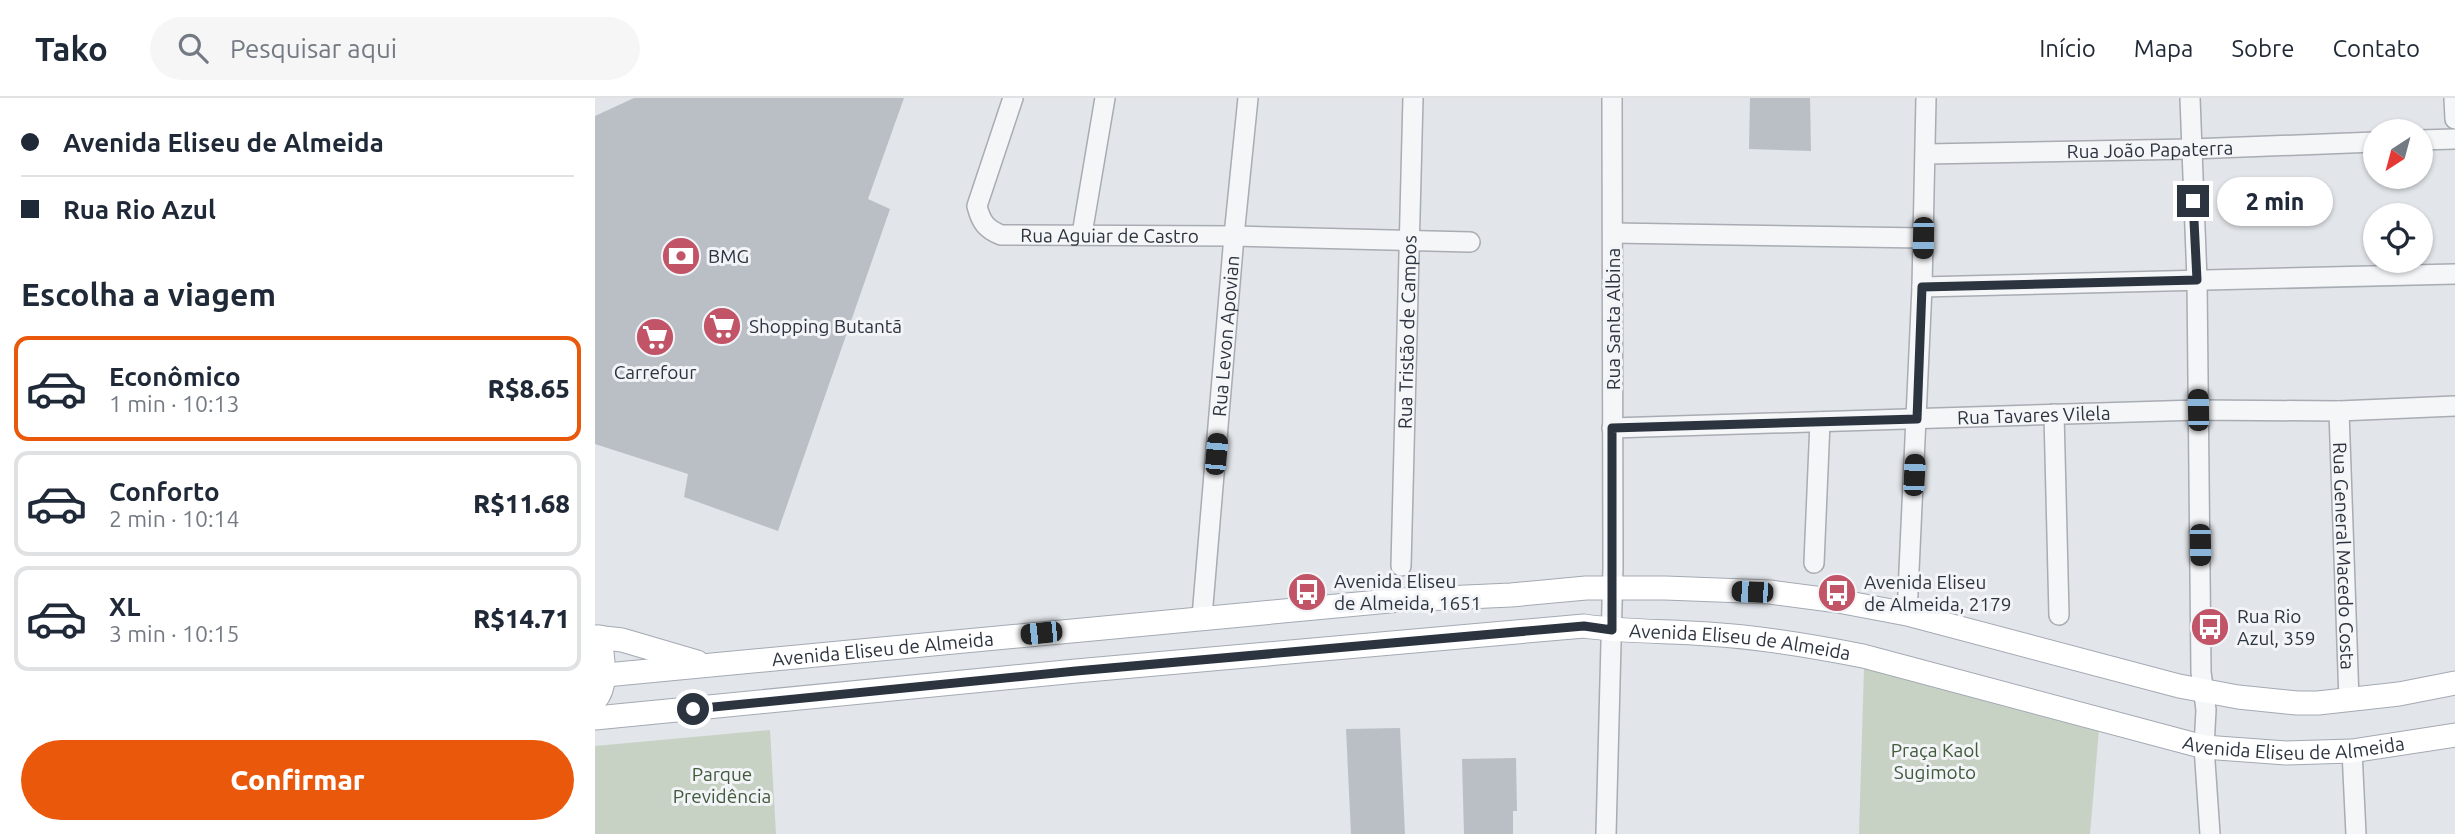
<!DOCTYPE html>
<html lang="pt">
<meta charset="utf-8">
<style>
:root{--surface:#fff;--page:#f6f6f7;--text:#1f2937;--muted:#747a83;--line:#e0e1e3;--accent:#ea580c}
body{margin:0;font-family:Ubuntu,sans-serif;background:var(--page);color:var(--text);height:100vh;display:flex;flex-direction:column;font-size:26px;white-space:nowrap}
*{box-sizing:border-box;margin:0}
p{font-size:23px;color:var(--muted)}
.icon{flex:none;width:38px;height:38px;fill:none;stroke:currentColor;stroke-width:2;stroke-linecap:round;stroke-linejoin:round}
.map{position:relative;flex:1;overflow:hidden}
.side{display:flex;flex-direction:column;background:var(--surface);width:595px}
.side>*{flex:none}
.guide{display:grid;align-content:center;height:154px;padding:0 21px;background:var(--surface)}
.needle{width:46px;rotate:216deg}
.controls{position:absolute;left:1768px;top:21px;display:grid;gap:14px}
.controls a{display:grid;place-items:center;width:70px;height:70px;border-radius:50%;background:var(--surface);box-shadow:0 2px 5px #0004;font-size:35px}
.end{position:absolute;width:32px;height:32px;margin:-16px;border:9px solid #2c3440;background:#fff;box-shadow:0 0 0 4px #fff}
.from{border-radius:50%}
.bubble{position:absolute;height:49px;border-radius:24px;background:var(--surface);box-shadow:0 2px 5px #0004;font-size:23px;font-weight:800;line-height:49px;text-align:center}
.car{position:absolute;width:21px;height:42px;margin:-21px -10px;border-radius:9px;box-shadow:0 0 5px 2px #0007;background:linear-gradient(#222 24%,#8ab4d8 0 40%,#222 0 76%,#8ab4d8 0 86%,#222 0)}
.guide b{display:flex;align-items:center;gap:24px;height:66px;font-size:26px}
.guide b+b{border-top:2px solid var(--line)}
.guide i{width:18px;height:18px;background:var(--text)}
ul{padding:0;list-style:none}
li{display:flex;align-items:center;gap:21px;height:105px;margin:0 14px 10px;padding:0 7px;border:4px solid var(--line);border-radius:14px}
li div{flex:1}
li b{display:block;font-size:26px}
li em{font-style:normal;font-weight:800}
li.current{border-color:var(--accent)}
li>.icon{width:63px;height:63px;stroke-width:1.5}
h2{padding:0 21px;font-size:32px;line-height:84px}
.button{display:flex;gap:14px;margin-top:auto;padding:14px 21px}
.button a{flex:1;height:80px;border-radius:42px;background:var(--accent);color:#fff;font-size:28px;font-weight:800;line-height:80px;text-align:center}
header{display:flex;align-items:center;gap:42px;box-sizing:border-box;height:98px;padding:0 35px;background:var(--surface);border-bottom:2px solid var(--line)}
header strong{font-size:33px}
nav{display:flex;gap:38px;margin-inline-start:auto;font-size:24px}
.search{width:490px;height:63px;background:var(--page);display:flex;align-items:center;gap:18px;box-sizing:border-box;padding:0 24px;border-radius:38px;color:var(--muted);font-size:26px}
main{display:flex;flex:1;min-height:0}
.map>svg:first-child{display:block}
.green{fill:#c8d2c4}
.building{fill:#babfc6}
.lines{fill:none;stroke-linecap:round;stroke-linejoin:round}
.minor-casing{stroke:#a8acb3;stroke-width:22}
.major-casing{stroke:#a3aab4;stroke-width:25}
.minor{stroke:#f5f6f8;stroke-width:19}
.major{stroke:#fff;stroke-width:23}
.route{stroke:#2c3440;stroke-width:9}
.labels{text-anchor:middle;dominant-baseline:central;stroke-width:6;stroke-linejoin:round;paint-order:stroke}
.street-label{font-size:19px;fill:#2c3440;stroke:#f2f4f7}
.poi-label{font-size:19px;fill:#2c3440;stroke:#f2f4f7;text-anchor:start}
.park-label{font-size:19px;fill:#425a3b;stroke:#f2f4f7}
</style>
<header>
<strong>Tako</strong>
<div class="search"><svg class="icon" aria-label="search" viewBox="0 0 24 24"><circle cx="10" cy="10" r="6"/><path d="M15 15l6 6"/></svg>Pesquisar aqui</div>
<nav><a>Início</a><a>Mapa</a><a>Sobre</a><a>Contato</a></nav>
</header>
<main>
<section class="side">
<div class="guide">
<b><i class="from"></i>Avenida Eliseu de Almeida</b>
<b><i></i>Rua Rio Azul</b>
</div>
<h2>Escolha a viagem</h2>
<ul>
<li class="current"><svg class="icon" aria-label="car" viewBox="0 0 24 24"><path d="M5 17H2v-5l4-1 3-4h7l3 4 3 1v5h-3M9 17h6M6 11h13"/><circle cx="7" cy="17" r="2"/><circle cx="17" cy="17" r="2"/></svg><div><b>Econômico</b><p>1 min · 10:13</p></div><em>R$8.65</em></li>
<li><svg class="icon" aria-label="car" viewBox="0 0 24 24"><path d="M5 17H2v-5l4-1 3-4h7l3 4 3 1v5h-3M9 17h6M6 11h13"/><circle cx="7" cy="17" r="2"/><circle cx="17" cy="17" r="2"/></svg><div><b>Conforto</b><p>2 min · 10:14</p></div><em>R$11.68</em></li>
<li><svg class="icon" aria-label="car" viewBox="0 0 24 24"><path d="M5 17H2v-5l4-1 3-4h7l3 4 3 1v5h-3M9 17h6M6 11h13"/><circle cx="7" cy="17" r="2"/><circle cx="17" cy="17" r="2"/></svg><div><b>XL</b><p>3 min · 10:15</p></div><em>R$14.71</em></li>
</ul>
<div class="button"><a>Confirmar</a></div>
</section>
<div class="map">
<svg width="1860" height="736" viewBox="0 0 1860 736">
<rect width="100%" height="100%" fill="#e2e5e9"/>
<g class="green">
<polygon points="1269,570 1504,631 1495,736 1264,736"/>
<polygon points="175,632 181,736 0,736 0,648"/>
</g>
<g class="building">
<polygon points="39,0 309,0 273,101 295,111 183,433 89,399 93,376 0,346 0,18"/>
<polygon points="1155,0 1215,0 1216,53 1154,51"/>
<polygon points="805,630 810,736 756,736 751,631"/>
<polygon points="921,660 922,713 918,713 918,736 869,736 867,661"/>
</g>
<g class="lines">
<g class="minor-casing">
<g id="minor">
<path id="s1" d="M418,0L382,108C386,124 391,131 406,137L639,138L875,144"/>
<polyline points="1595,0 1602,182 1606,574 1611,612 1609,649 1615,736"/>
<polyline points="1859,0 1860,21"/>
<polyline points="1825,42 1860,41"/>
<path id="s2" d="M1331,56L1596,51L1780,44"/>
<polyline points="1018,135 1328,140"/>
<polyline points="487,136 510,0"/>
<polyline points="1327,189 1860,176"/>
<path id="s3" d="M1744,313L1754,603"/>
<polyline points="1459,316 1464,517"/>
<path id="s4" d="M1017,330L1603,312L1744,313L1860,308"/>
<polyline points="1219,465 1225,324"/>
<path id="s5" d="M806,468L818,0"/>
<polyline points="1312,516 1327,189 1331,0"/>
<path id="s6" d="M607,519L639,138L653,0"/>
<polyline points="1757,653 1761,736"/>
<polyline points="1011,736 1018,469 1017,0"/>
</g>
</g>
<g class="major-casing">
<g id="major">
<polyline points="0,539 27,542 102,564"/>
<path id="s7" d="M0,578L805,502L916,497L991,490H1070L1175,494L1243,503L1312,516L1584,588L1643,599L1702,605H1723L1804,596L1860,585"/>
<path d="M0,602C14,588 7,557 5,539"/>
<path id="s8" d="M0,620L481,573L989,528C1030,534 1072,533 1113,536C1165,539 1217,548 1268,558L1609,649L1691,655L1757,653L1860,637"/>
</g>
</g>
<use href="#minor" class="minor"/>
<use href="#major" class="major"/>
</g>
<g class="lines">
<polyline class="route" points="98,611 481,573 989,528 1017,532 1017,330 1322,321 1327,189 1602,182 1598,103"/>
</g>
<defs>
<g id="bank-disc" transform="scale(2.0125)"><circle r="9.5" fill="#c25468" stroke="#f2f4f7"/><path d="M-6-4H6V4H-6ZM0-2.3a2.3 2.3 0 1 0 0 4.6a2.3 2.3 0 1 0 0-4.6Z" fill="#fff"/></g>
<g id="supermarket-disc" transform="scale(2.0125)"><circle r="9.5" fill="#c25468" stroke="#f2f4f7"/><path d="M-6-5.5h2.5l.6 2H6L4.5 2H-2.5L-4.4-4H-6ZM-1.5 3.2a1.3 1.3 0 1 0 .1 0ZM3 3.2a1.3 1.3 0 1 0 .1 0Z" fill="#fff"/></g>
<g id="bus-disc" transform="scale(2.0125)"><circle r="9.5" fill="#c25468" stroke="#f2f4f7"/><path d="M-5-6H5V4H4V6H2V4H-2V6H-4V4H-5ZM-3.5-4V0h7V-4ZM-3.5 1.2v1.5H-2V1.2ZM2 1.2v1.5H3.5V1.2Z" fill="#fff"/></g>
</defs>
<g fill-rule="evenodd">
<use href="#bank-disc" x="86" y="158"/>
<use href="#supermarket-disc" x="127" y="228"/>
<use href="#supermarket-disc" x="60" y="239"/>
<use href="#bus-disc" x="712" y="494"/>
<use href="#bus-disc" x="1242" y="495"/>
<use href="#bus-disc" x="1615" y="529"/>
</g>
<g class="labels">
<g class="street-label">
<text stroke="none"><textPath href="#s2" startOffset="224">Rua João Papaterra</textPath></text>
<text stroke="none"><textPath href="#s1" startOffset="262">Rua Aguiar de Castro</textPath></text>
<text transform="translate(1018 221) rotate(-90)">Rua Santa Albina</text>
<text stroke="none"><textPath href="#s5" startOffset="234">Rua Tristão de Campos</textPath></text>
<text stroke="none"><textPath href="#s6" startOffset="282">Rua Levon Apovian</textPath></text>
<text stroke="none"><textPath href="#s4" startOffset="422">Rua Tavares Vilela</textPath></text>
<text stroke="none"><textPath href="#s3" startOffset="145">Rua General Macedo Costa</textPath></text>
<text stroke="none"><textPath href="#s8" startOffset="1150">Avenida Eliseu de Almeida</textPath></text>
<text stroke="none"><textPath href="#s7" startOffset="289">Avenida Eliseu de Almeida</textPath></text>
<text stroke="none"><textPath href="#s8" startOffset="1717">Avenida Eliseu de Almeida</textPath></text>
</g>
<g class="poi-label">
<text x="113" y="158">BMG</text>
<text x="154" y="228">Shopping Butantã</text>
<text x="60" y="274" text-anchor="middle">Carrefour</text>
<text x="739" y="483">Avenida Eliseu<tspan x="739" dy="22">de Almeida, 1651</tspan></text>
<text x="1269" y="484">Avenida Eliseu<tspan x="1269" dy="22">de Almeida, 2179</tspan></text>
<text x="1642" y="518">Rua Rio<tspan x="1642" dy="22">Azul, 359</tspan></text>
</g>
<g class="park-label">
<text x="1340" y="652">Praça Kaol<tspan x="1340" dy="22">Sugimoto</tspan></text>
<text x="127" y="676">Parque<tspan x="127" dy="22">Previdência</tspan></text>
</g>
</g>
</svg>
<div class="controls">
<a><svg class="needle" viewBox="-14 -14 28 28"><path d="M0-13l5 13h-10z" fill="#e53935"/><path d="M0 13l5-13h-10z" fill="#747a83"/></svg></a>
<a><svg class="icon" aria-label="locate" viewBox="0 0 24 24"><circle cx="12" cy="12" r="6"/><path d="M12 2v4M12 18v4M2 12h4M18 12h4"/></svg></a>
</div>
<i class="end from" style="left:98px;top:611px"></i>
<i class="end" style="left:1598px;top:103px"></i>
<div class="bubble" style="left:1622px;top:79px;width:116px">2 min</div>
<i class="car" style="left:1328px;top:140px;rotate:181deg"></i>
<i class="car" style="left:1603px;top:312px;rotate:359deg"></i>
<i class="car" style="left:621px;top:356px;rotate:5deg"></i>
<i class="car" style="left:1319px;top:377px;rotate:3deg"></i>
<i class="car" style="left:1605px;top:447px;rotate:179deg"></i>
<i class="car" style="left:1157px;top:494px;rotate:272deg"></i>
<i class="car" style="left:446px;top:535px;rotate:264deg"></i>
</div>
</main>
